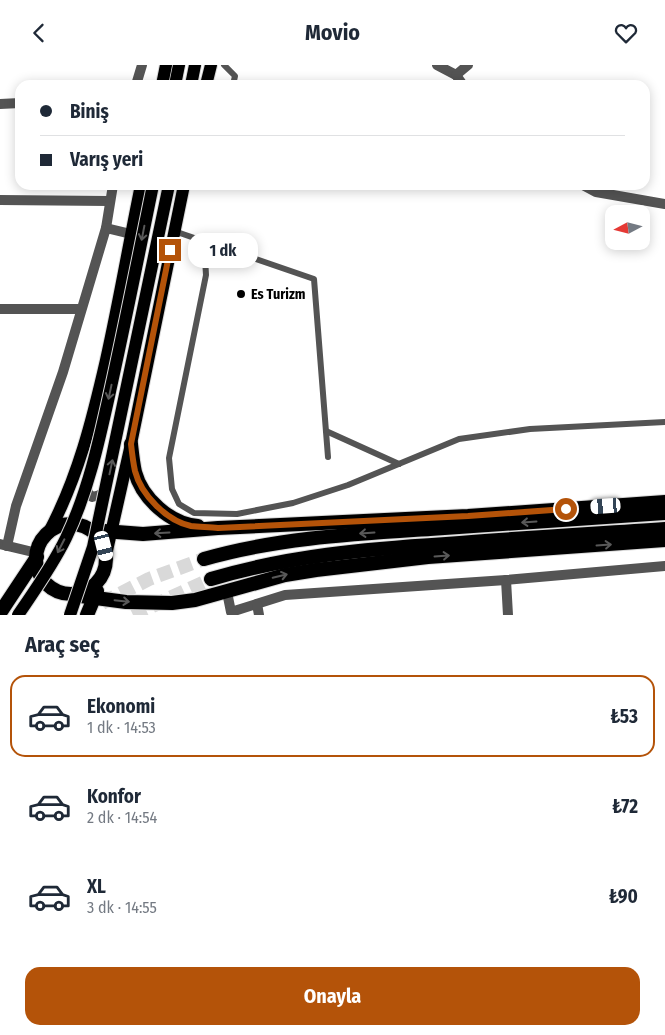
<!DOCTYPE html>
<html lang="tr">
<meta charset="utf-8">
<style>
:root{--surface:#fff;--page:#f2f2f3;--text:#1f2937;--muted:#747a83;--line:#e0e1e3;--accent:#b45309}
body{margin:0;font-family:"Fira Sans Condensed",sans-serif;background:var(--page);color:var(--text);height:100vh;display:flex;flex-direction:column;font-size:19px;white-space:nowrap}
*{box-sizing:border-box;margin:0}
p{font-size:16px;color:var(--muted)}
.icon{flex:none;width:28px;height:28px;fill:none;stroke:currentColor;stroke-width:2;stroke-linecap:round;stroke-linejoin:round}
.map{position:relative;height:550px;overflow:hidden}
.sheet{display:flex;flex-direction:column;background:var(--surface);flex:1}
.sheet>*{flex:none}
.hud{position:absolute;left:15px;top:15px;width:635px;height:110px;border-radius:15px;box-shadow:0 2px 12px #0003;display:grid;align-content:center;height:110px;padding:0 25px;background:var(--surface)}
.needle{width:32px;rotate:263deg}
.fabs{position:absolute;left:605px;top:140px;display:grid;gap:10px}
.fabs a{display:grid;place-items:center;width:45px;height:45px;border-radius:10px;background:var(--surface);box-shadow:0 2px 12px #0003;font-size:25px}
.end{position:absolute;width:22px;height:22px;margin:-11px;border:6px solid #b45309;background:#fff;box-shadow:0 0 0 2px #fff}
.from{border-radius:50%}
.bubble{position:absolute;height:35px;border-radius:15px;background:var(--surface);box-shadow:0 2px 12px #0003;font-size:16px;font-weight:700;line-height:35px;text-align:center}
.car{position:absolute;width:15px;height:30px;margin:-15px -8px;border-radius:6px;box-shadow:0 0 4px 1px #0007;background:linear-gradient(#fff 24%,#345 0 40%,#fff 0 76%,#345 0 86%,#fff 0)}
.hud b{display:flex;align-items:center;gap:18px;height:48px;font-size:19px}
.hud b+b{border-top:1px solid var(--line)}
.hud i{width:12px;height:12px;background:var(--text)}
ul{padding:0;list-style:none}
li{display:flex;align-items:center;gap:15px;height:82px;margin:0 10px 8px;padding:0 15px;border:2px solid transparent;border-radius:15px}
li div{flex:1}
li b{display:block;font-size:19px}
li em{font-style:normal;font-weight:700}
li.on{border-color:var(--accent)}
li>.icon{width:45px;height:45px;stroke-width:1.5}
h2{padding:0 25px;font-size:22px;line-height:60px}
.primary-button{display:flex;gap:10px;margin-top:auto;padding:10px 25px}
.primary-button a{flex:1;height:58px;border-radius:15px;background:var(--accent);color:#fff;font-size:20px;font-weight:700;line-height:58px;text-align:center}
header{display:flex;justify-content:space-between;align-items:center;height:65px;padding:0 25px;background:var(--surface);font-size:22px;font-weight:700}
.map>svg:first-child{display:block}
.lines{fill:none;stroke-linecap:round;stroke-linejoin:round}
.trunk-tunnel{stroke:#d9d9d9;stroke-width:14;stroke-dasharray:14 7;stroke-linecap:butt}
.primary-casing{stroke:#dbdbdb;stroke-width:14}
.trunk-casing{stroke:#dbdbdb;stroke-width:16}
.service{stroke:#545454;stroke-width:6}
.minor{stroke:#545454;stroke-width:10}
.tertiary{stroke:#545454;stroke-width:10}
.primary{stroke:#000;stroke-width:12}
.trunk{stroke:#000;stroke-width:14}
.primary-bridge-casing{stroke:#dbdbdb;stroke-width:14;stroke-linecap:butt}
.primary-bridge{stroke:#000;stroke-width:12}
.oneway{stroke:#595959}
.route{stroke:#b45309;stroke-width:6}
.poi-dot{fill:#000;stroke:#fff;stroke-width:2}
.labels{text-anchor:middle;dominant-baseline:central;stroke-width:4;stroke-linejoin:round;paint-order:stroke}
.poi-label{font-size:14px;font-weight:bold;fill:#000;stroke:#fff;text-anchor:start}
</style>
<header><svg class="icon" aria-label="back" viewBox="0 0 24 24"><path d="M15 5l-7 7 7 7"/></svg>Movio<svg class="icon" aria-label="heart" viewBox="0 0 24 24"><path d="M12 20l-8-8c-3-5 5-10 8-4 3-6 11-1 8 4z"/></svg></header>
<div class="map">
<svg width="665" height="550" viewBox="0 0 665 550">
<rect width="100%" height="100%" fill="#fff"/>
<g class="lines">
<g class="trunk-tunnel">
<polyline points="102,538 149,514 204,494"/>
<polyline points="133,550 211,514"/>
</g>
<g class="primary-casing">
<g id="primary">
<polyline points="162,20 166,0"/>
<polyline points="175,20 179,0"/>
<polyline points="191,20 195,0"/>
<polyline points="206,20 211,0"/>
<path d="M49,467C78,412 92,356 106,295C119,237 129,178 141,120"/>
<polyline points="106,490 131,379 184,120"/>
</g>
</g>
<g class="trunk-casing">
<g id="trunk">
<path d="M131,379C132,388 133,398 135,407C142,433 170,459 198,461"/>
<circle cx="71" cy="494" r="35"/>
<polyline points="91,465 143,469 218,463 468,451 665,437"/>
<path d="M204,494C277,473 354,469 430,464C508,459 587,453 665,448"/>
<path d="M211,514C288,491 366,484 446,479C519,473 592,469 665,464"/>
<polyline points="73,530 126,537 172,538 195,535 285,510 316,505 428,492 665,475"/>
<polyline points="0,548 37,492"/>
<polyline points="87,550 97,526"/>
</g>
</g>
<g class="service">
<polyline points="224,0 235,11 233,20"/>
<polyline points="174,166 314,214 328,392"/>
<polyline points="204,176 206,210 169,393 172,424 179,439 194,448 237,449 293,438 348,420 459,374 530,364 665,357"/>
<polyline points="326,366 399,399"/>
</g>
<g class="minor">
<polyline points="437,0 456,10 463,20"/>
<polyline points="456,10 468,0"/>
<polyline points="136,20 142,0"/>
<polyline points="0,39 20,38"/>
<polyline points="583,120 596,127 665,139"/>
<polyline points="0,135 109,136"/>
<polyline points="106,163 113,120"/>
<polyline points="86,421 88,428 92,432 100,430 106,423"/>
<polyline points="506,515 508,550"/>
<polyline points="227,527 231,547 285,530 506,515 665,501"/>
<polyline points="257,539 259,550"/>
</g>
<g class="tertiary">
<polyline points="0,244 81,244"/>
<polyline points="0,479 37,488"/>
<polyline points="7,481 16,441 63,307 106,163 131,169"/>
</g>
<use href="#primary" class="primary"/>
<use href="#trunk" class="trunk"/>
<g class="primary-bridge-casing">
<g id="primary-bridge">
<path d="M18,550C35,525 53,500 66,473C90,423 101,367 113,313C127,249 140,184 153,120"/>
<polyline points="70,550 93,482 169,120"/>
</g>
</g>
<use href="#primary-bridge" class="primary-bridge"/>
</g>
<defs><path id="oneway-shaft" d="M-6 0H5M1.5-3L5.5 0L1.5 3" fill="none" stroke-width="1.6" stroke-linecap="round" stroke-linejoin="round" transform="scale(1.25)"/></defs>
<g class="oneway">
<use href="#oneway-shaft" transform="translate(143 168) rotate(101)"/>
<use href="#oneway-shaft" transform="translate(110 327) rotate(102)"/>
<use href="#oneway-shaft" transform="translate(111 402) rotate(-78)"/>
<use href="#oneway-shaft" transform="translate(529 457) rotate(176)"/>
<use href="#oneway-shaft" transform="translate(162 468) rotate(177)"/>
<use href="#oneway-shaft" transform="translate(367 468) rotate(176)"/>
<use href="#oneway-shaft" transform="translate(604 480) rotate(-4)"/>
<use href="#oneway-shaft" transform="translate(61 481) rotate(117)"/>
<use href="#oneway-shaft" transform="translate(442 491) rotate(-4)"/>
<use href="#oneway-shaft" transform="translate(280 511) rotate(-13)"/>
<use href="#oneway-shaft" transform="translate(122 536) rotate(6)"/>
</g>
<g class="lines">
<path class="route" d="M170,185L131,379C132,388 133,397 135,406C141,430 167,456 191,461C200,462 210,462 218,463L468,451L566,444"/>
</g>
<circle class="poi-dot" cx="241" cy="229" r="5"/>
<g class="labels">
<g class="poi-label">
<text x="251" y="229">Es Turizm</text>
</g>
</g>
</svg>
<div class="fabs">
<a><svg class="needle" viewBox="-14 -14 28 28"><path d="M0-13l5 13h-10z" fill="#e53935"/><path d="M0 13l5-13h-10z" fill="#747a83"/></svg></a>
</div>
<i class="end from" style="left:566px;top:444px"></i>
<i class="end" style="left:170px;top:185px"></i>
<div class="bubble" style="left:188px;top:168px;width:70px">1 dk</div>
<i class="car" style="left:606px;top:441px;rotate:266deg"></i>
<i class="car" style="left:104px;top:481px;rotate:166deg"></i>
<div class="hud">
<b><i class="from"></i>Biniş</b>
<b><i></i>Varış yeri</b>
</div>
</div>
<section class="sheet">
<h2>Araç seç</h2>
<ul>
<li class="on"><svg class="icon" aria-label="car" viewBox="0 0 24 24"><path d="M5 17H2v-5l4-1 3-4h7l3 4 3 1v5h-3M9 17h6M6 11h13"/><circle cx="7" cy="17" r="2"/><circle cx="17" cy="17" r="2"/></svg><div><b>Ekonomi</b><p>1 dk · 14:53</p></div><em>₺53</em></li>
<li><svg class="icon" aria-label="car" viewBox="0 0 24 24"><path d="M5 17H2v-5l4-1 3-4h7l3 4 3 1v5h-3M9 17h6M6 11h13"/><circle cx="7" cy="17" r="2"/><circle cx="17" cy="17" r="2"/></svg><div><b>Konfor</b><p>2 dk · 14:54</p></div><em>₺72</em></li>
<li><svg class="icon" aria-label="car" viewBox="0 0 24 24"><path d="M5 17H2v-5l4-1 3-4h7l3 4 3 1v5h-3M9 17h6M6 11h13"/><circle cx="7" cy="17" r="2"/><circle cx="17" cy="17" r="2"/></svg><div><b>XL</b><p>3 dk · 14:55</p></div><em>₺90</em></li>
</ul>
<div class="primary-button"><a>Onayla</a></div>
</section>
